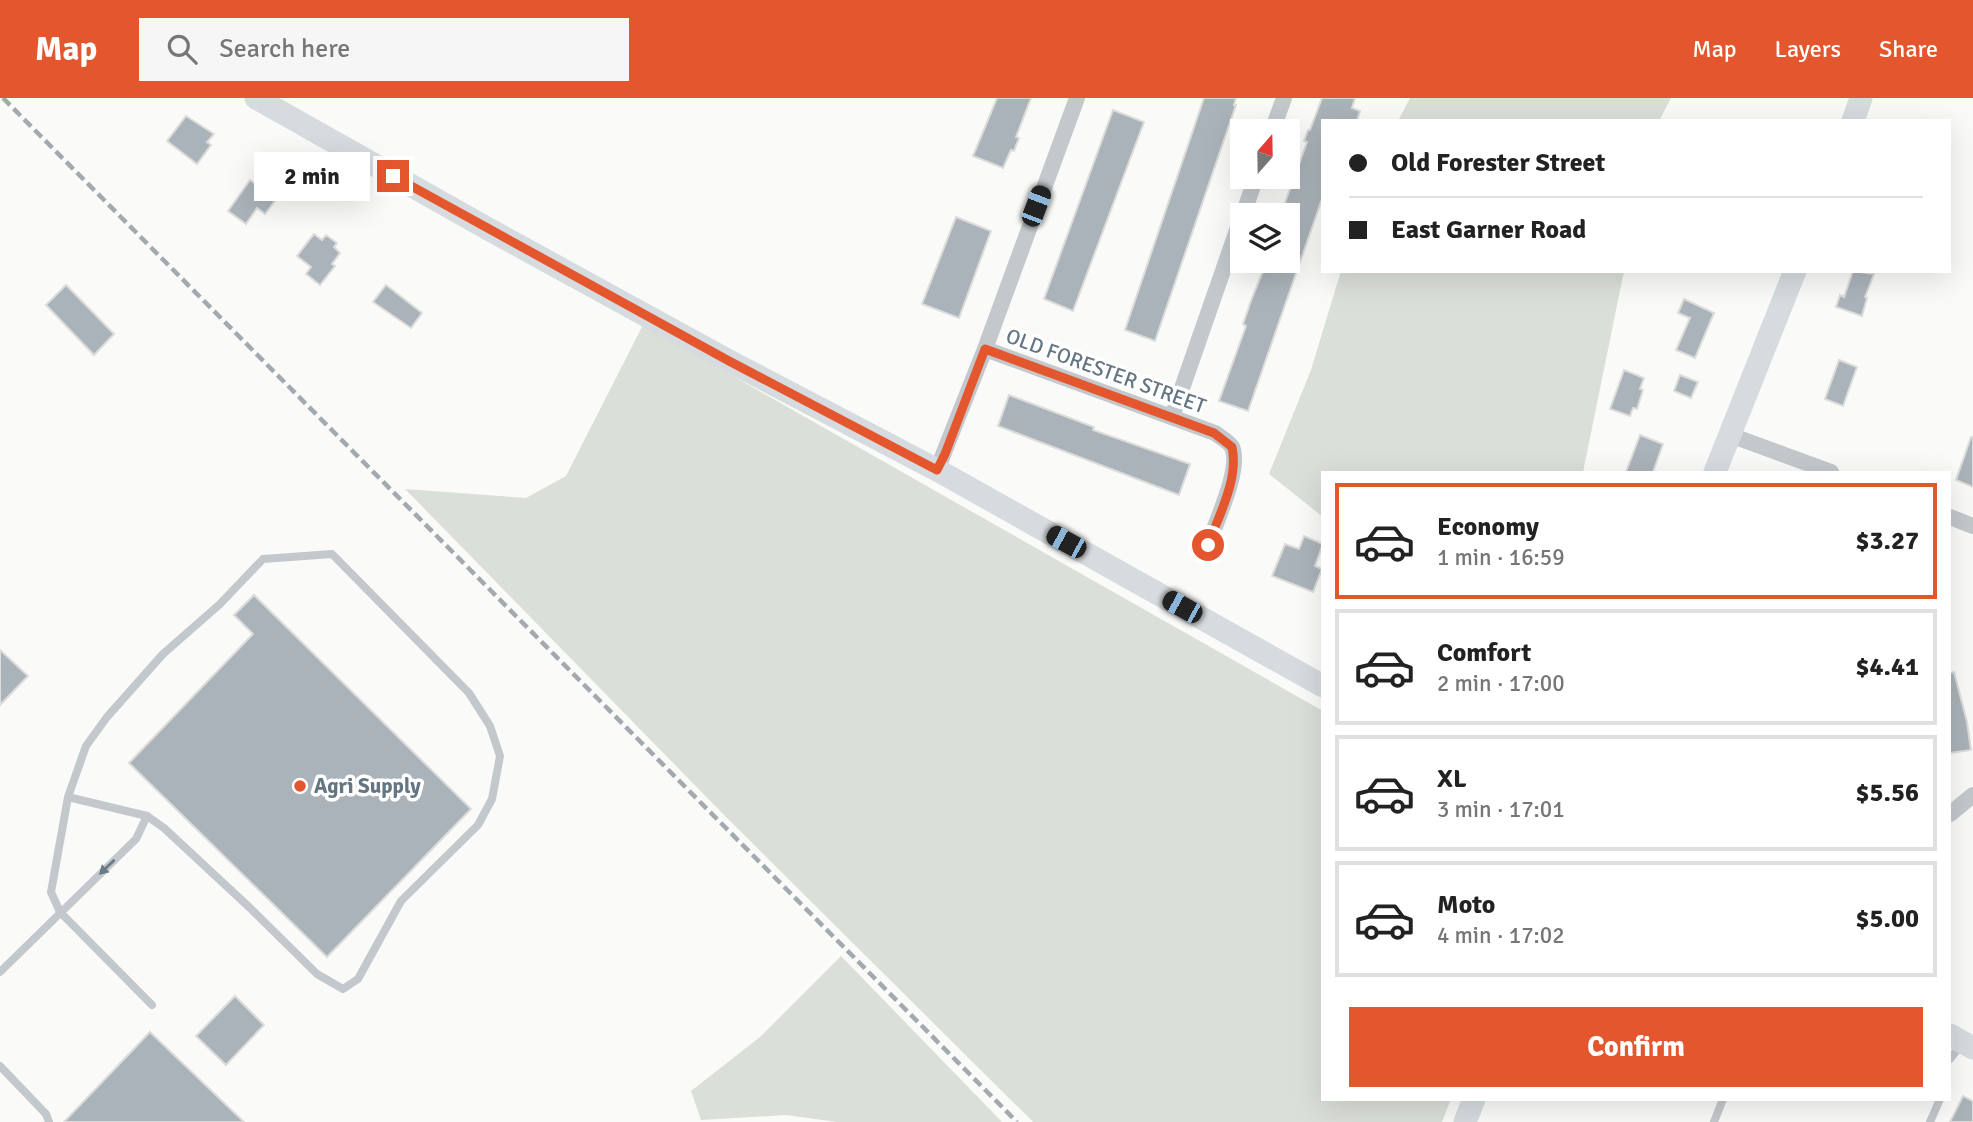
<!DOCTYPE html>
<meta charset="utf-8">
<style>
:root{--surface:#fff;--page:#f6f6f6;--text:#222;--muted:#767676;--line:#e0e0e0;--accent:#e4572e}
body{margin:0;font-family:Signika,sans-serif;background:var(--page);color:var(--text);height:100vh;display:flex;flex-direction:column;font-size:26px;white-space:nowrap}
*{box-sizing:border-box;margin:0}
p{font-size:23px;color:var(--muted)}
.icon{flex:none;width:38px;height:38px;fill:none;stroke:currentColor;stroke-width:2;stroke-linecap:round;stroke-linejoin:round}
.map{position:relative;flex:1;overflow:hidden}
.side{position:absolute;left:1321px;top:373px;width:630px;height:630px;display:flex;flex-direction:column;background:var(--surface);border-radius:0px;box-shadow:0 7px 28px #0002}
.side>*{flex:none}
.guide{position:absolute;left:1321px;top:21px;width:630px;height:154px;border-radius:0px;box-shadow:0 7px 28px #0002;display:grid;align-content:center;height:154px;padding:0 28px;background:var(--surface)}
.needle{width:46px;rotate:20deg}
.controls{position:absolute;left:1230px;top:21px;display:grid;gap:14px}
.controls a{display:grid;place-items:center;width:70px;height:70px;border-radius:0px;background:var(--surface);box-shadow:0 7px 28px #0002;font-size:35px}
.end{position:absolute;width:32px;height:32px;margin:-16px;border:9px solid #e4572e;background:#fff;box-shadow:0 0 0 4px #fff}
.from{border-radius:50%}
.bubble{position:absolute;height:49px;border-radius:0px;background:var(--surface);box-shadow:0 7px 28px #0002;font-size:23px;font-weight:700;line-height:49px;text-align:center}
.car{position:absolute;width:21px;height:42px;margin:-21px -10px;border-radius:9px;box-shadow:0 0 5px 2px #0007;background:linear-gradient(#222 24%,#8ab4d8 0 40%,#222 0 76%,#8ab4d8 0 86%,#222 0)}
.guide b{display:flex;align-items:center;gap:24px;height:66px;font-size:26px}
.guide b+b{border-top:2px solid var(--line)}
.guide i{width:18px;height:18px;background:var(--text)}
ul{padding:12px 0 0;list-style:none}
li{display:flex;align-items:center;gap:21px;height:116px;margin:0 14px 10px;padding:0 14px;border:4px solid var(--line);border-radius:0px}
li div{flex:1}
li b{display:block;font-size:26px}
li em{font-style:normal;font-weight:700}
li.active{border-color:var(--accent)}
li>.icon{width:63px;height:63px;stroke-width:1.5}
.action{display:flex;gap:14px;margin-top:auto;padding:14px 28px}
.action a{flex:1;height:80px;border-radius:0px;background:var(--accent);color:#fff;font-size:28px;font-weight:700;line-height:80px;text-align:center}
header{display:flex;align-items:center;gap:42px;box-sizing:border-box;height:98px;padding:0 35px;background:var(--accent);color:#fff}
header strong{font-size:33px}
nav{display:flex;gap:38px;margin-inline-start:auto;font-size:24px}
.search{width:490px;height:63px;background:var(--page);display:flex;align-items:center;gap:18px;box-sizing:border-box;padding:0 24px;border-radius:0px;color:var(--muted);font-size:26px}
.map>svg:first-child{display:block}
.green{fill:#dadfd7}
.building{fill:#aab3b9;stroke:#dcdcda;stroke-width:2}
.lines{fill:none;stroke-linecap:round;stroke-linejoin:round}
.lane{stroke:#c3c8cc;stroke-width:8}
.street{stroke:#c3c8cc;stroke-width:16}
.secondary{stroke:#d6dbdf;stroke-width:23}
.rail{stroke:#a2aab0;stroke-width:4.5;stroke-dasharray:10 5;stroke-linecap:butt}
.oneway{fill:#6a7a87}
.route{stroke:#e4572e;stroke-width:9}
.poi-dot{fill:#e4572e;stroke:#fff;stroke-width:2.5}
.labels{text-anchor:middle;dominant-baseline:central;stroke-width:7;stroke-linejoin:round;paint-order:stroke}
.street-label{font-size:21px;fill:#657683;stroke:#fff}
.poi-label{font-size:21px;font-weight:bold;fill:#657683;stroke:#fff;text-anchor:start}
</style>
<header>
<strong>Map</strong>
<div class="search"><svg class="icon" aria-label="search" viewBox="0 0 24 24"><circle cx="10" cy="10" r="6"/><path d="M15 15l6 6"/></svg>Search here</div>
<nav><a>Map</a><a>Layers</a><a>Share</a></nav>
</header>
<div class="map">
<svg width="1973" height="1024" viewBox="0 0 1973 1024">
<rect width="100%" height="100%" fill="#fafaf8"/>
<g class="green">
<polygon points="1410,0 1671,0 1659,23 1398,23"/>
<polygon points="1341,173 1624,173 1583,374 1323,374 1323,419 1269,376 1311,272"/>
<polygon points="643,227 1323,613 1323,1001 1451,1001 1442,1024 1033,1024 725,718 405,391 526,400 566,378"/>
<polygon points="841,858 1002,1024 837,1024 786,1017 701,1022 691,993 760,939"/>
</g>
<g class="building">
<polygon points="997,0 1031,0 1016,39 1019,40 1014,53 1011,52 1003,70 973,58"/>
<polygon points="1204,0 1236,0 1234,7 1236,7 1155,243 1125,232"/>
<polygon points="1322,0 1355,0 1352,10 1360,13 1357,23 1323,23 1323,98 1248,313 1219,303 1246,228 1243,226 1252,200 1267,163 1288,163 1288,117 1284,117 1288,106 1285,105 1307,44 1304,43 1308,32 1310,32"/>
<polygon points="1113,12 1144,24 1073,213 1044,201"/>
<polygon points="186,18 214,36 207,44 211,47 197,66 167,43"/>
<polygon points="250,82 277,100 265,116 257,110 246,126 228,113"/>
<polygon points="956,119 991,133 959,220 922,206"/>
<polygon points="314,136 322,142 326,137 337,145 334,149 340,155 332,166 335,168 320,187 306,176 311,169 297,158"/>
<polygon points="1853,173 1874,176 1865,199 1867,200 1862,218 1836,209 1840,197 1844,199"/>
<polygon points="66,187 114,236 94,257 46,207"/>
<polygon points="386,187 422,215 411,230 373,204"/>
<polygon points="1684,201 1714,215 1695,260 1676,252 1690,220 1678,215"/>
<polygon points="1839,262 1857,269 1843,308 1825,301"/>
<polygon points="1624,272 1644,280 1640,291 1643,292 1637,311 1633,310 1630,318 1610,311"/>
<polygon points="1680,277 1698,284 1691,300 1674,293"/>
<polygon points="1009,297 1094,329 1093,332 1190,366 1179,397 998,328"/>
<polygon points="1640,337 1663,346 1653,374 1626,374"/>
<polygon points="1971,339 1973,339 1973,389 1956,382"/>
<polygon points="1304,438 1323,446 1315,468 1322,471 1313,494 1272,478 1285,446 1299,451"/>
<polygon points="254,497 471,711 327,859 129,665 253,536 234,517"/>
<polygon points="0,552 28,578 0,607"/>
<polygon points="1954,574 1967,624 1971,652 1950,655 1950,575"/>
<polygon points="235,898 264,927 226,967 196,938"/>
<polygon points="150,934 244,1024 64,1024"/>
<polygon points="1963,998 1973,1003 1973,1024 1950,1024"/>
</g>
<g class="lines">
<g class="lane">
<polyline points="68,699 147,718 164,730 249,809 317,876 343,891 358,881 401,803 478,727 492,701 500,658 490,628 469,595 332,456 263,461 220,506 163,556 107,619 86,648 68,699 51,794 60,814 152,907"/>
<polyline points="0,874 136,741 147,718"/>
<polyline points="1950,961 1961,947"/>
<polyline points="0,968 46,1016 49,1024"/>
<polyline points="1714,1024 1723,1001"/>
<polyline points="1930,1024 1940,1001"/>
</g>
<g class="street">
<polyline points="1272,33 1284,0"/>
<polyline points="1243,117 1256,79"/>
<path d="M985,251L1215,335C1220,339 1228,343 1232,349C1242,370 1215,426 1208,447"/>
<polyline points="1172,319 1242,118"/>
<polyline points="1730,337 1831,374"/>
<polyline points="937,372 985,251 1077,0"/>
<polyline points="1950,419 1973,428"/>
<polyline points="1950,716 1973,697"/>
</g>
<g class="secondary">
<polyline points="256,0 490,132 729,263 937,372 1323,588"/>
<polyline points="1853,23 1861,0"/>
<polyline points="1715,374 1795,173"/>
<polyline points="1950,937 1973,950"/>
<polyline points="1465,1024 1474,1001"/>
</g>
<polyline class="rail" points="3,0 1017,1024"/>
</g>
<defs><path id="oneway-solid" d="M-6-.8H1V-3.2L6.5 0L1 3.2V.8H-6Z" transform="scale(1.75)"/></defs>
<use class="oneway" href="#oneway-solid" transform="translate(107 769) rotate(136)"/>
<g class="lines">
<path class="route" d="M393,78L729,263L937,372L945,356L985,251L1214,335L1232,349C1239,381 1219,417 1208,447"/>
</g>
<circle class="poi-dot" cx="300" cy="688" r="7"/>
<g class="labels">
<g class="street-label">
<text transform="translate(1106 273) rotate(20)">OLD FORESTER STREET</text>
</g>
<g class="poi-label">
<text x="314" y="688">Agri Supply</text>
</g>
</g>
</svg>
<div class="controls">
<a><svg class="needle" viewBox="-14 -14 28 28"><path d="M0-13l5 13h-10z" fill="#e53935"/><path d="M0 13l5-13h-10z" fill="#767676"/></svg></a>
<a><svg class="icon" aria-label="layers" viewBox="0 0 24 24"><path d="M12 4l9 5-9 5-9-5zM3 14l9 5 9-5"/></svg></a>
</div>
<i class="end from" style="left:1208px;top:447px"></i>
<i class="end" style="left:393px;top:78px"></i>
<div class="bubble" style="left:254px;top:54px;width:116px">2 min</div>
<i class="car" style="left:1036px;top:108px;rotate:21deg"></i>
<i class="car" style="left:1066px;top:444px;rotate:299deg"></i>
<i class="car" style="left:1182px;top:509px;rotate:299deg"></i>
<div class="guide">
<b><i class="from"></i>Old Forester Street</b>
<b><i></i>East Garner Road</b>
</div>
<section class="side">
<ul>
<li class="active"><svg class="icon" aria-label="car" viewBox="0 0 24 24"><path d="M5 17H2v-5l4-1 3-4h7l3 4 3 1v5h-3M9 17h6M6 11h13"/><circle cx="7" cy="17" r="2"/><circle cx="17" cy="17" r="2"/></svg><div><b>Economy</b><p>1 min · 16:59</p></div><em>$3.27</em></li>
<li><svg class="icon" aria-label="car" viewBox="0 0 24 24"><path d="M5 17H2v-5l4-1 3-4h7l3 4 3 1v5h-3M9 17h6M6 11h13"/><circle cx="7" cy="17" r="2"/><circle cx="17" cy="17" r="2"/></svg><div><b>Comfort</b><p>2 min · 17:00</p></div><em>$4.41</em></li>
<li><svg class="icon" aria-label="car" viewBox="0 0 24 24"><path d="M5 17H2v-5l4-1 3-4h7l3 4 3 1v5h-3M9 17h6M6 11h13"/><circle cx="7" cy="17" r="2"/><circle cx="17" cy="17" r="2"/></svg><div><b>XL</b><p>3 min · 17:01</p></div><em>$5.56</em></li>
<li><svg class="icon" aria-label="car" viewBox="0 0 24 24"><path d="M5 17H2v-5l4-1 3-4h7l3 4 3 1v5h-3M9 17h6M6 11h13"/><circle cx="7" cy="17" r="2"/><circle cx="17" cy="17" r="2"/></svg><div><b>Moto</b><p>4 min · 17:02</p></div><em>$5.00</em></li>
</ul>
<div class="action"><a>Confirm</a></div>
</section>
</div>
